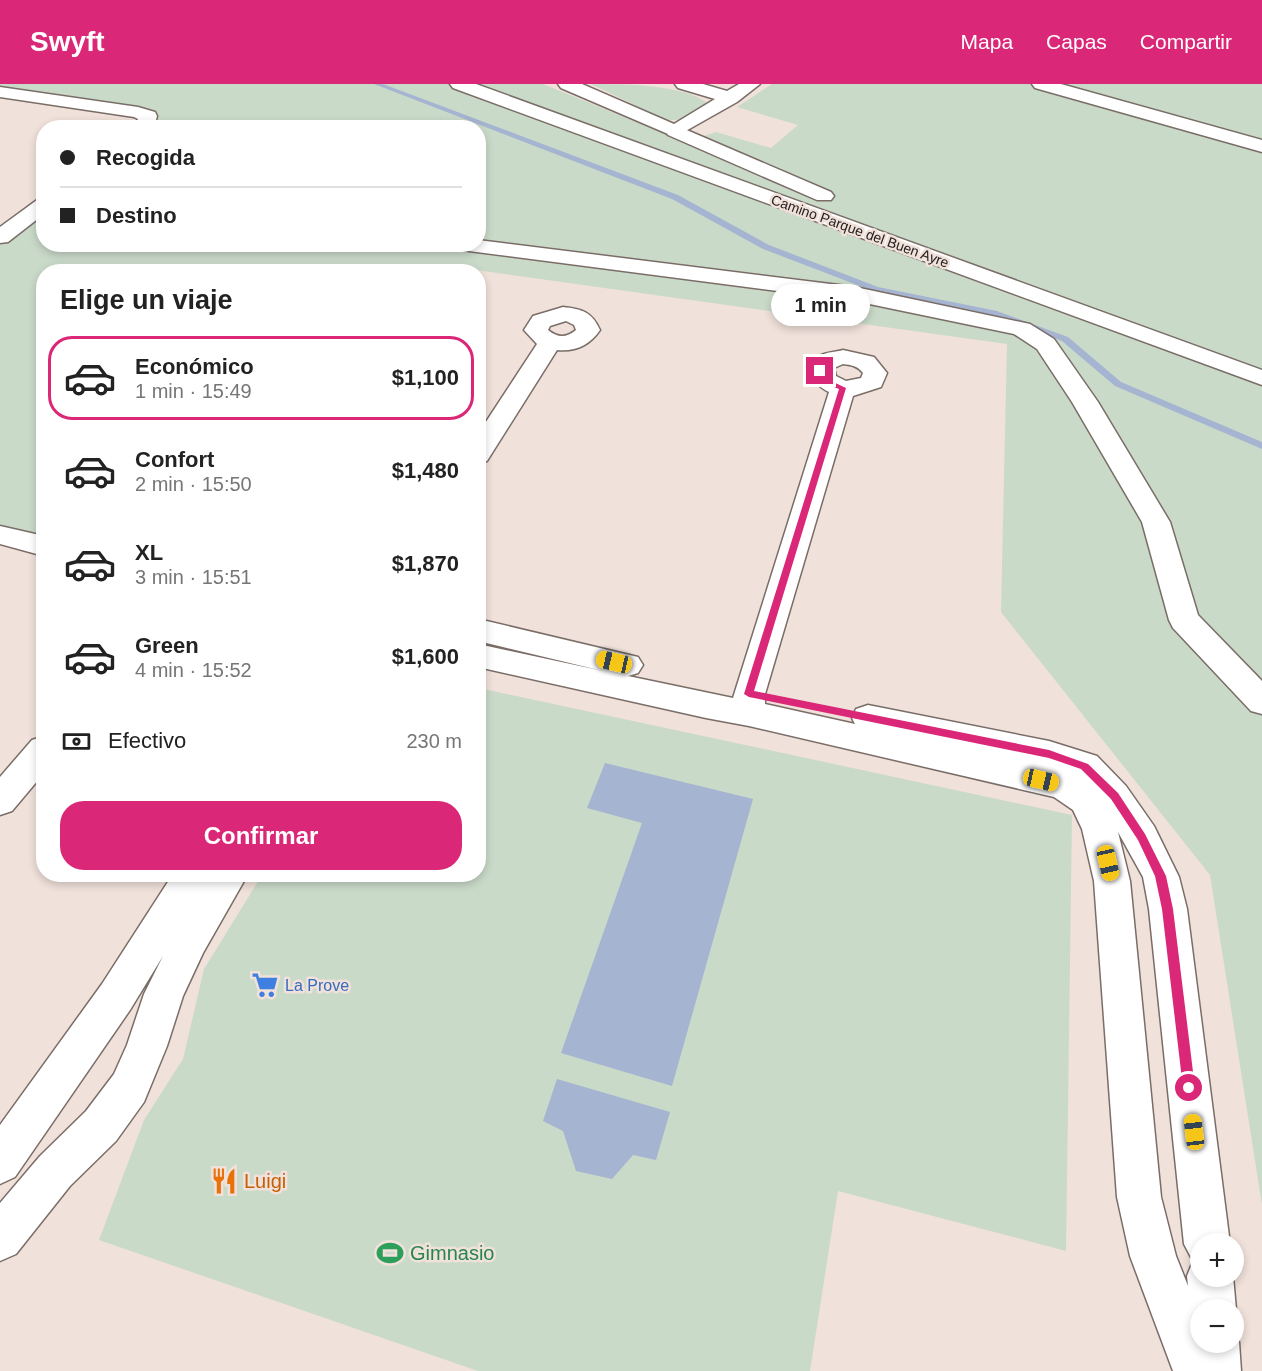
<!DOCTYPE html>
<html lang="es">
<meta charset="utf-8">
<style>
:root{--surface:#fff;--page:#f2f2f2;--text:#222;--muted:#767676;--line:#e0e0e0;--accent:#db2777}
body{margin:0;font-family:Helvetica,sans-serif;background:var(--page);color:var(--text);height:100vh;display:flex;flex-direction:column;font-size:22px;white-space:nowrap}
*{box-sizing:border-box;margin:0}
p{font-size:20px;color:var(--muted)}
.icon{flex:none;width:33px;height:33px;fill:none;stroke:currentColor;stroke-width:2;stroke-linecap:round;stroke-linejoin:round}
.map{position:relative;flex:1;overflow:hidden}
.side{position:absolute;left:36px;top:180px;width:450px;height:618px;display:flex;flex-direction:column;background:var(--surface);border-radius:24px;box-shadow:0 3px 9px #0003}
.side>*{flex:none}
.hud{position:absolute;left:36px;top:36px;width:450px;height:132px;border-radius:24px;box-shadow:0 3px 9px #0003;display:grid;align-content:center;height:132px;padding:0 24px;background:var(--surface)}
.controls{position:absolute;left:1190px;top:1149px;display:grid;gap:12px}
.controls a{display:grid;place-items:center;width:54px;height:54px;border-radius:50%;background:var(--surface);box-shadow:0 3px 9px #0003;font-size:30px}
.end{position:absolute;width:27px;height:27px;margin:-14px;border:8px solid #db2777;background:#fff;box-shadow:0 0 0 3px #fff}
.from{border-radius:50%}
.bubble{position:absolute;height:42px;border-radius:21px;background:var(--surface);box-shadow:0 3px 9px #0003;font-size:20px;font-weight:700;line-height:42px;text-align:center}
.car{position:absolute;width:18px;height:36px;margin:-18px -9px;border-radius:8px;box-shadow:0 0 4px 2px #0007;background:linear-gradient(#f5c518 24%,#345 0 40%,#f5c518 0 76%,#345 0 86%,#f5c518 0)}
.hud b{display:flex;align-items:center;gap:21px;height:57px;font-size:22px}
.hud b+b{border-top:2px solid var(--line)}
.hud i{width:15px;height:15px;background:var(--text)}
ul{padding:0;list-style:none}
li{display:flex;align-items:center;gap:18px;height:84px;margin:0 12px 9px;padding:0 12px;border:3px solid transparent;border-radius:24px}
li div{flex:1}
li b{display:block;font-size:22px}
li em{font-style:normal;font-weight:700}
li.selected{border-color:var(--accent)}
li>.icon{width:54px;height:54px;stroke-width:1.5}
h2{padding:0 24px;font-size:27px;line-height:72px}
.pay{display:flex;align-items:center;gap:15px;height:66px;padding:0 24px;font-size:22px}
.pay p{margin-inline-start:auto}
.cta{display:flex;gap:12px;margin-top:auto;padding:12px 24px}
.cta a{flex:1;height:69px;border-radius:24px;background:var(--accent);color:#fff;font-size:24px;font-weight:700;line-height:69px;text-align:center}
header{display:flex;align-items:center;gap:36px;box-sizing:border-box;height:84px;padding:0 30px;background:var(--accent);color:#fff}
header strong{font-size:28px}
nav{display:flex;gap:33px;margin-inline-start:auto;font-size:21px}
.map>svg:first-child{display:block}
.green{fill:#cadac9}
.water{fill:#a5b4d0}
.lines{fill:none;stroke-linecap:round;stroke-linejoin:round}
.stream{fill:#a5b4d0;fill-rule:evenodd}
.minor-casing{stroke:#7a6d67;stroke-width:3}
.highway-casing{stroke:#7a6d67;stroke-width:3}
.minor{fill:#fff;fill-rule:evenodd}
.highway{fill:#fff;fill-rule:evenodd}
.route{fill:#db2777}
.labels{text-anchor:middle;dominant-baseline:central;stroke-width:5;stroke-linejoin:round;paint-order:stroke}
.far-street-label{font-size:14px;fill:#27211f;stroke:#f0e1da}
.shop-label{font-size:16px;fill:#366cbe;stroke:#f0e1da;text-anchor:start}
.near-food-label{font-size:20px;fill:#c56008;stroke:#f0e1da;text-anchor:start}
.near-leisure-label{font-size:20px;fill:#27864d;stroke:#f0e1da;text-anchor:start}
</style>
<header>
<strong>Swyft</strong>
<nav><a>Mapa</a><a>Capas</a><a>Compartir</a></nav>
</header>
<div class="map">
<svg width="1262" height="1287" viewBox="0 0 1262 1287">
<rect width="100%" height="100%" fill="#f0e1da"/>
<g class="green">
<polygon points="0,0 543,0 686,58 716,48 771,64 798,41 737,23 772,0 1262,0 1262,1121 1210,791 1001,528 1007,260 447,182 442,188 44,188 43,462 0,451 0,153 43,120 44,160 478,160 478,44 142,43 148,32 0,8"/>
<path d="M591,0C622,0 683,0 707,19L706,22L681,36H666Z"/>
<polygon points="479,604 1072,731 1066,1167 838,1107 810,1287 478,1287 99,1156 144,1036 183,975 204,885 262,791 478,790"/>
</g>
<g class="water">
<polygon points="605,679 753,715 672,1002 561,969 642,739 587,724"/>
<polygon points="557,995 670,1028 656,1076 633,1071 612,1095 576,1087 563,1047 543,1037"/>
</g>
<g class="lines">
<polygon class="stream" points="374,0 383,0 678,111 769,161 878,203 997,227 1068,253 1121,298 1262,358 1262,365 1115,302 1062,257 992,231 873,207 763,165 672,115"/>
<g class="minor-casing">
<g id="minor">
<polygon points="558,0 582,0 674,40 715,15 678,4 675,0 703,0 727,7 739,0 760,0 737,18 675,53 561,4"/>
<polygon points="0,3 138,23 155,28 157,32 154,44 133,44 138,35 134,33 0,13"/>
<polygon points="44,114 44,130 8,158 0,159 0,143 37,116"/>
<polygon points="478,156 855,203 1030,240 1054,255 1098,318 1170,438 1198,531 1262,597 1262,630 1251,627 1173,544 1169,536 1142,438 1072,318 1037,265 1014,250 855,217 461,166 453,165 451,160 478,160"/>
<path d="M563,223C582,225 592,228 600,246C590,261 575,268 557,266L487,377L478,379V350L537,260L524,246L533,232ZM566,237L574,241L576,246C566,254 558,254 548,246L550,242Z"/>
<path d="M843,266L874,273L887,289L881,303L853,312L765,610V620L855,640L852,634L856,625L868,621L1049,657L1097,672L1126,702L1154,742L1179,793L1187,825L1230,1160H1200V1192H1233L1236,1226L1233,1234V1226H1200V1258H1233V1244L1239,1258L1241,1287H1173L1130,1172L1117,1113L1094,797L1082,745L1073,726L1054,713L749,642L706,634L478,583V560L603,587L478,557V535L638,573L643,581L638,589L628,592L733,614L829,308C815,302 799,282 819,272C826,268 836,268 843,266ZM843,280C851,281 858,282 863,289L861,294L846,297L836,292L834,284ZM1118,748L1143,793L1149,825L1184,1160L1193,1177L1187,1192L1188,1202L1176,1172L1161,1113L1130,797Z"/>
<polygon points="0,442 44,452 44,472 0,460"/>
<polygon points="44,652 44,689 12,727 0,731 0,693 32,656"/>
<polygon points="173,790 248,790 203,869 183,912 167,962 144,1018 116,1057 70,1102 16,1170 0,1177 0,1119 40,1072 86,1027 114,990 127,961 144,910 163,872 130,926 15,1093 0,1100 0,1041 102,900"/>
</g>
</g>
<g class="highway-casing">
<g id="highway">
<polygon points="450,0 476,0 1262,286 1262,301 453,4"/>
<polygon points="1032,0 1061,0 1262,56 1262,68 1035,4"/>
<polygon points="675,41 831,108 834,112 831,116 817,116 668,51 666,47 668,43"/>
</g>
</g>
<use href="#minor" class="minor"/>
<use href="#highway" class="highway"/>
</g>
<polygon class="route" points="818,285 823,285 829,296 846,304 754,607 1049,666 1088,680 1118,709 1145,750 1166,792 1173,825 1195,1004 1193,1008 1185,1008 1183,1004 1162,825 1155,792 1138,756 1111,715 1081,685 1049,674 749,613 744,610 839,305 824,299"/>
<defs>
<g id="supermarket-bare" transform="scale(2.07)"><path d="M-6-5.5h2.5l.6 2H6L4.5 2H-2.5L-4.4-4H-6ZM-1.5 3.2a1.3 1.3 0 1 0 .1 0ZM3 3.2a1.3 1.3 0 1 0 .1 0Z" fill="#3f7fe0" stroke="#f0e1da" stroke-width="2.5" paint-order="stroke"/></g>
<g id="restaurant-bare" transform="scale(2.07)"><path d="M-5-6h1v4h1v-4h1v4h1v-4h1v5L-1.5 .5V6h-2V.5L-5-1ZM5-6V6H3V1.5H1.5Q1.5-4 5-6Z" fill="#e8710a" stroke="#f0e1da" stroke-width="2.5" paint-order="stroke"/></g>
<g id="stadium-bare" transform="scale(2.07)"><path d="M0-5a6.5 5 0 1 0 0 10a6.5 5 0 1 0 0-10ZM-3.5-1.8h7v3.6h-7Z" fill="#2e9e5b" stroke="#f0e1da" stroke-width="2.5" paint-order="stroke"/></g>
</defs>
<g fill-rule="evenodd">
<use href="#supermarket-bare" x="265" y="901"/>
<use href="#restaurant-bare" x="224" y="1097"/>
<use href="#stadium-bare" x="390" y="1169"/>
</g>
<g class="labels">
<g class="far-street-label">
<text transform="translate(860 147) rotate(20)">Camino Parque del Buen Ayre</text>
</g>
<g class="shop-label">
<text x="285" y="901">La Prove</text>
</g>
<g class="near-food-label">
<text x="244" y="1097">Luigi</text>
</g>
<g class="near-leisure-label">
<text x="410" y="1169">Gimnasio</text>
</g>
</g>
</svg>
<div class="controls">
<a>+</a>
<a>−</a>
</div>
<i class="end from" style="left:1189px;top:1004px"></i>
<i class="end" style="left:820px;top:287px"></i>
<div class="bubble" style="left:771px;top:200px;width:99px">1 min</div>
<i class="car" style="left:614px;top:578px;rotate:283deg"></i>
<i class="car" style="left:1041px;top:696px;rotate:103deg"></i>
<i class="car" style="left:1108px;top:779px;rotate:167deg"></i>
<i class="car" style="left:1194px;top:1048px;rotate:353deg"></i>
<div class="hud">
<b><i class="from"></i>Recogida</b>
<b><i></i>Destino</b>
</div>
<section class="side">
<h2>Elige un viaje</h2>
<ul>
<li class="selected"><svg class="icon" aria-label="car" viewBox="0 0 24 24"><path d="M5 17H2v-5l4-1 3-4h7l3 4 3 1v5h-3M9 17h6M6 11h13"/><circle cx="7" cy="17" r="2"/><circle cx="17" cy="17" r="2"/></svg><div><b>Económico</b><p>1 min · 15:49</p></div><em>$1,100</em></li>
<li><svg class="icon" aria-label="car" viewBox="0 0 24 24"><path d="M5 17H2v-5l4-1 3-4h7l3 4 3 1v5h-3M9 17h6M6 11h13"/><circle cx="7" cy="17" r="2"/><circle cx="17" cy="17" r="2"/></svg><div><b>Confort</b><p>2 min · 15:50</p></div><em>$1,480</em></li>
<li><svg class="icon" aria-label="car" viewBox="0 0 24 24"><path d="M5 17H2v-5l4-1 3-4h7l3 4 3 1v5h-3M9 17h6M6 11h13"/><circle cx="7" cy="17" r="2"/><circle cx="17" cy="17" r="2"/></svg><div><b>XL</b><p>3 min · 15:51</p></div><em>$1,870</em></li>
<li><svg class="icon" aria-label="car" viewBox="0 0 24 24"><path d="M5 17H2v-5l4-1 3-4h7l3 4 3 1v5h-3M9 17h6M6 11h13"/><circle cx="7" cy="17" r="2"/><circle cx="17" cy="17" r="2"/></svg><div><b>Green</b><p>4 min · 15:52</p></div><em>$1,600</em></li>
</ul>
<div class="pay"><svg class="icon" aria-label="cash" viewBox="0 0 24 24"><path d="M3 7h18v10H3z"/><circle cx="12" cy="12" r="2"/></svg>Efectivo<p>230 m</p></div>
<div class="cta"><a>Confirmar</a></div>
</section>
</div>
